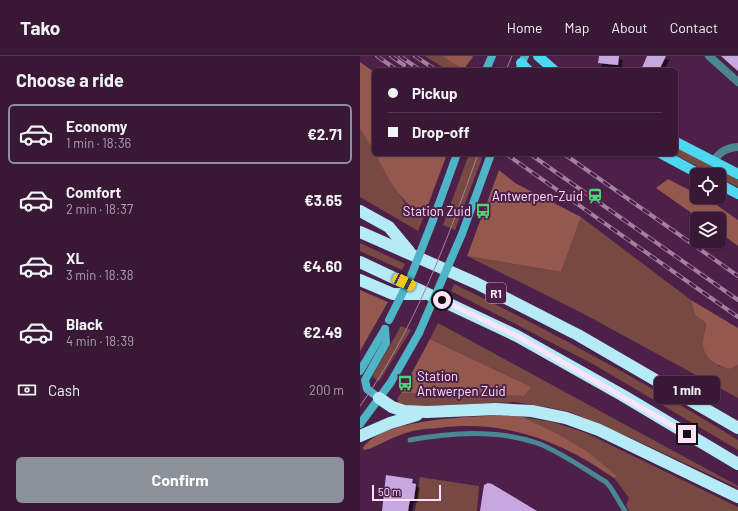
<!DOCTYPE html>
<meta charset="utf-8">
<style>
:root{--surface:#391836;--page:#40213e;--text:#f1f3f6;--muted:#aba0ad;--line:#533751;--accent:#8c9099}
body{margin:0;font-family:Barlow,sans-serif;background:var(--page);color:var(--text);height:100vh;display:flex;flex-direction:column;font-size:15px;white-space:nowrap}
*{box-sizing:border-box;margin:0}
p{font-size:13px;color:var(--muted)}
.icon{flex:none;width:22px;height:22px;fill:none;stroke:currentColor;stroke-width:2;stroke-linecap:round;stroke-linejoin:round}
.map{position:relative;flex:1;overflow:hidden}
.panel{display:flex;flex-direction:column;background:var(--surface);width:360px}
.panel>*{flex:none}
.top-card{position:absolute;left:12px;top:12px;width:306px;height:88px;border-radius:6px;box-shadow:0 1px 3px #0004,0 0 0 1px var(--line);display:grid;align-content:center;height:88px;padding:0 16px;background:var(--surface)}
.controls{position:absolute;left:330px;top:112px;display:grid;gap:8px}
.controls a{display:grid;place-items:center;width:36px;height:36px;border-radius:6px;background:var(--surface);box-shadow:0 1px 3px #0004,0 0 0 1px var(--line);font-size:20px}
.scale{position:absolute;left:12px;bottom:10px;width:69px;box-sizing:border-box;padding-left:4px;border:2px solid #ffe3fb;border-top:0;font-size:11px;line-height:14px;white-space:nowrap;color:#ffe3fb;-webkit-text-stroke:3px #4c2048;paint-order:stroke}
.end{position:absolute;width:18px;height:18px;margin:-9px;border:5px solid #ffe3fb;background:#111;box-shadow:0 0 0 2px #111}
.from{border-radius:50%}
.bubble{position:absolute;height:28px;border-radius:6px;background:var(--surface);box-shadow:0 1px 3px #0004,0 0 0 1px var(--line);font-size:13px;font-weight:700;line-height:28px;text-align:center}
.car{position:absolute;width:12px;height:24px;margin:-12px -6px;border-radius:5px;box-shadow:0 0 3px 1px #0007;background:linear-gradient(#f5c518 24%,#345 0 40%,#f5c518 0 76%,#345 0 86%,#f5c518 0)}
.top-card b{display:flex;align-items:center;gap:14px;height:38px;font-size:15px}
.top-card b+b{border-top:1px solid var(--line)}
.top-card i{width:10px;height:10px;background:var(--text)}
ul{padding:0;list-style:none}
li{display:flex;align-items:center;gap:12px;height:60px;margin:0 8px 6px;padding:0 8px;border:2px solid transparent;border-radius:6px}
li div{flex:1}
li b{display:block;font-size:15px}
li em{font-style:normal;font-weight:700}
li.selected{border-color:var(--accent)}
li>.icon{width:36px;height:36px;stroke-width:1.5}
h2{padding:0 16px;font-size:18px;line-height:48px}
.pay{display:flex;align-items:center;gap:10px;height:44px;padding:0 16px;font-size:15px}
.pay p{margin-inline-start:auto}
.action{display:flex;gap:8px;margin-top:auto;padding:8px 16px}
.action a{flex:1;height:46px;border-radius:6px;background:var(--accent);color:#fff;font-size:16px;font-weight:700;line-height:46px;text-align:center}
header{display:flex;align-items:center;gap:24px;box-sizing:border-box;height:56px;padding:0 20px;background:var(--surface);border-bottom:1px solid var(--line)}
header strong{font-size:19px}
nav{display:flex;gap:22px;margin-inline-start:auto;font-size:14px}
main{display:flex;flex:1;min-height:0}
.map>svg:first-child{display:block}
.green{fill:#774942}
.forest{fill:#95584e}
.building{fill:#c8a7e1;filter:url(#shadow)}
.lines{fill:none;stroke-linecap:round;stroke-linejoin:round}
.service{stroke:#4a8791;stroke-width:5}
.minor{stroke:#4a8791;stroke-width:8}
.secondary{stroke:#4eb5c6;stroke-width:8}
.primary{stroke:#4cd9f0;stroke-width:10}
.motorway{stroke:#b5ebf6;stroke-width:12}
.tram{stroke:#a480a0;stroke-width:1}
.rail-casing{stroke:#a480a0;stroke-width:4}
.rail{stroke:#4c2048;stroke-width:2.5;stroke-dasharray:8;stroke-linecap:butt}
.secondary-bridge{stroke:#4eb5c6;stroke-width:8}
.route{stroke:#ffe3fb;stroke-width:5}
.labels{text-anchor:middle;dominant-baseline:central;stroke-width:4;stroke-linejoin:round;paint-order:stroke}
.shield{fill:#4c2048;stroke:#c9a8c5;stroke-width:1}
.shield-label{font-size:12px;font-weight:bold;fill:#ffe3fb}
.poi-label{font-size:13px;fill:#ffe3fb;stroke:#4c2048;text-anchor:end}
</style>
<header>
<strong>Tako</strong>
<nav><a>Home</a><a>Map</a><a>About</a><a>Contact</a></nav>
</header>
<main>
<section class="panel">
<h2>Choose a ride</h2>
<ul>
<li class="selected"><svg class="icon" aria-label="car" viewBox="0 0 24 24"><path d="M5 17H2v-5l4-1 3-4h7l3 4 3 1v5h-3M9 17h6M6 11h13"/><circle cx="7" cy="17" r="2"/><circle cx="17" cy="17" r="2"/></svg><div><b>Economy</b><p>1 min · 18:36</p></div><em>€2.71</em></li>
<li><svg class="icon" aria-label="car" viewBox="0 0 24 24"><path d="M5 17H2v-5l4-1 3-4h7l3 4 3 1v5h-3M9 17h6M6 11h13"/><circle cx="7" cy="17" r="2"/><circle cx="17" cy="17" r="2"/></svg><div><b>Comfort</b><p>2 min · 18:37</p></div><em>€3.65</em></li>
<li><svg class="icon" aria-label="car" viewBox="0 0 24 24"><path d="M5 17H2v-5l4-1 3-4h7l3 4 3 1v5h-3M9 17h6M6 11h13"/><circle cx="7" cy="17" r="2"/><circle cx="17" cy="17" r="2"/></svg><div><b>XL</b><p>3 min · 18:38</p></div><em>€4.60</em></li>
<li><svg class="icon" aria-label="car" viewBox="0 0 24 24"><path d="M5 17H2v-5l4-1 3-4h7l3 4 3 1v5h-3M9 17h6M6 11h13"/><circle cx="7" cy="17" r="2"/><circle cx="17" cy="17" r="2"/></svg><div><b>Black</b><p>4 min · 18:39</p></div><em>€2.49</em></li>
</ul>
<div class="pay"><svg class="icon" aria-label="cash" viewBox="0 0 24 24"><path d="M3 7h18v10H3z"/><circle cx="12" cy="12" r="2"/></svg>Cash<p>200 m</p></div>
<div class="action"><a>Confirm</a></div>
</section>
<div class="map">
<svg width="378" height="455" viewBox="0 0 378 455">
<defs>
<filter id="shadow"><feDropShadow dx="3.5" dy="3.5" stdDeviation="0" flood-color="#0009"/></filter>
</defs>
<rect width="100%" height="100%" fill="#4c2048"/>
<g class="green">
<polygon points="65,0 82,0 103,14 87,14"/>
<polygon points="0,73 44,146 51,153 64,160 58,175 0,141"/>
<polygon points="316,91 378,123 378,131 359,122 359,119 354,119 314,98 316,98"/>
<polygon points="109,98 116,98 122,102 95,174 83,169"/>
<polygon points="221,161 331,244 335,259 346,267 343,286 358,310 370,313 378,309 378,342 222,257 107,200 201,216"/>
<polygon points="0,187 45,208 42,214 0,195"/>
<path d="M94,228C191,275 286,327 378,384V394L233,308L91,235Z"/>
<polygon points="78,267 378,430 378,432 271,382 210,356 192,352 155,346 50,351 37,349 38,344 37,343 41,337 164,340 172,331 70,283"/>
<polygon points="41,270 51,274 20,324 18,325 13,321 14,317"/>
<path d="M163,361L193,366L226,377L378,451V455H269L266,449L269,442L254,422L256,420C228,395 197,378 163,361Z"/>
<polygon points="60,421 119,430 117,455 55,455"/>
</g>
<g class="forest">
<polygon points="82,0 112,0 113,1 103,14"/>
<polygon points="0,6 14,16 14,96 0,73"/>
<path d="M15,98H87L64,160C39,146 29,122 15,98Z"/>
<polygon points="139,114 155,127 221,161 201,216 107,200"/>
<polygon points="308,123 337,138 337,141 348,143 378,164 378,190 359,176 359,163 340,163 296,132"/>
<polygon points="0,234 28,246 0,295"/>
<path d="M331,244L378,272V309L370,313C357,310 343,303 343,286C343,280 346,273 346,267L335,259Z"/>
<polygon points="70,283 172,331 164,340 41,337"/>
<path d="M144,359L163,361L201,380L226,395L257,420L254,422C201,385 145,363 78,372C65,373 52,374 40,379C29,383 19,389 9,393L4,394L3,392C22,362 111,361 144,359Z"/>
</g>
<g class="building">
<polygon points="239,0 259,0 258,9 238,7"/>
<polygon points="287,0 306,0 299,14 281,14"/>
<polygon points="361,0 378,0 378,15 371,9"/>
<polygon points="26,419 53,423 52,427 56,428 54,443 50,443 48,455 22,455"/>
<polygon points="128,427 132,428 177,455 120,455 124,429"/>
</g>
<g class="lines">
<path class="service" d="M50,384C92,376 136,373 177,387C201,396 224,413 246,426L251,432L265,455"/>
<g class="minor">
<polyline points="349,0 378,26"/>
<path d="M353,106C359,96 366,92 378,91"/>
</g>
<g class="secondary">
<polyline points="126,14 132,0"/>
<polyline points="159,14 165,0"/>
<polyline points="73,164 97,98"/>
<polyline points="102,178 131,98"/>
<polyline points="0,315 25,273"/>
<polyline points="19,342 7,333 5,324 26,287 25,273"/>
<polyline points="0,368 31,326 59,277"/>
</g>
<g class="primary">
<polyline points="178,0 194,14"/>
<polyline points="161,7 168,14"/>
<polyline points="316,86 378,118"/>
<polyline points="302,98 341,119"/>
<polyline points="359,128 378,138"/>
</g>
<g class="motorway">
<polyline points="0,155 29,171 49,195"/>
<polyline points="0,176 116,227 218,279 378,372"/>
<polyline points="0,206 157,280 262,339 378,408"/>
<polyline points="0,224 33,238 64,238"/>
<polyline points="19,342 32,351 44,355 67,356 136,353 172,355 206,362 239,374 378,441"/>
<polyline points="0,380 30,367 57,359"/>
</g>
<g class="tram">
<polyline points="146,14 152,0"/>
<path d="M0,350C54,275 87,185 118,98"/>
</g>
<g class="rail-casing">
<g id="rail">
<polyline points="17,0 37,14"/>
<polyline points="31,0 44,9"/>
<polyline points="40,0 60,14"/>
<polyline points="55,0 76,14"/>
<polyline points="146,98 378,261"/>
<polyline points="170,98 378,244"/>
<polyline points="204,98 378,220"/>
</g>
</g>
<use href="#rail" class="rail"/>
<g class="secondary-bridge">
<polyline points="29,264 51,220 73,164"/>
<polyline points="59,277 102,178"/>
</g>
</g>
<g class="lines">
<polyline class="route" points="82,244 157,280 327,378"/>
</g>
<defs>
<g id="station-bare" transform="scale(1.2)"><path d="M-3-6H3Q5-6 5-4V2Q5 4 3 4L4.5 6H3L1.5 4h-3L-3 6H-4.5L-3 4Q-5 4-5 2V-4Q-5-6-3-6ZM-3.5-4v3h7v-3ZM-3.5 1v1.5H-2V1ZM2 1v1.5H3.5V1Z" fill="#4bd677" stroke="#4c2048" stroke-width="2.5" paint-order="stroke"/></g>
<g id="bus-bare" transform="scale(1.2)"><path d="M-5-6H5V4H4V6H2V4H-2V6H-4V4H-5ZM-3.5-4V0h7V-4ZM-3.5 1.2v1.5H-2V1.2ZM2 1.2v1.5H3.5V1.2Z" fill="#4bd677" stroke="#4c2048" stroke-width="2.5" paint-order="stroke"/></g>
</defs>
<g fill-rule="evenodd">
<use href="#station-bare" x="235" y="140"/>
<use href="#bus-bare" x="123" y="155"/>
<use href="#bus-bare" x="45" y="327"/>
</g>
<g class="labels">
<rect class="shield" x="126" y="227" width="20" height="20" rx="3"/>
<g class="shield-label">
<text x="136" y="237">R1</text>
</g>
<g class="poi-label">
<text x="223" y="140">Antwerpen-Zuid</text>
<text x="111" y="155">Station Zuid</text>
<text x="57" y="320" text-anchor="start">Station<tspan x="57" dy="15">Antwerpen Zuid</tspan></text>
</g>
</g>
</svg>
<div class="controls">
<a><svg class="icon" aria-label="locate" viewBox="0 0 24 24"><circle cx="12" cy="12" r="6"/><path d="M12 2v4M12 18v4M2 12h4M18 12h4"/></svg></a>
<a><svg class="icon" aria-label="layers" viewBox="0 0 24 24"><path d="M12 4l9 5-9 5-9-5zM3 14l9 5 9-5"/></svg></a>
</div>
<div class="scale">50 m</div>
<i class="end from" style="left:82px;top:244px"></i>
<i class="end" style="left:327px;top:378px"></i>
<div class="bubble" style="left:294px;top:320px;width:66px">1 min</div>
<i class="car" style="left:44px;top:226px;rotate:116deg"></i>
<div class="top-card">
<b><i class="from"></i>Pickup</b>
<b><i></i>Drop-off</b>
</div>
</div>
</main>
